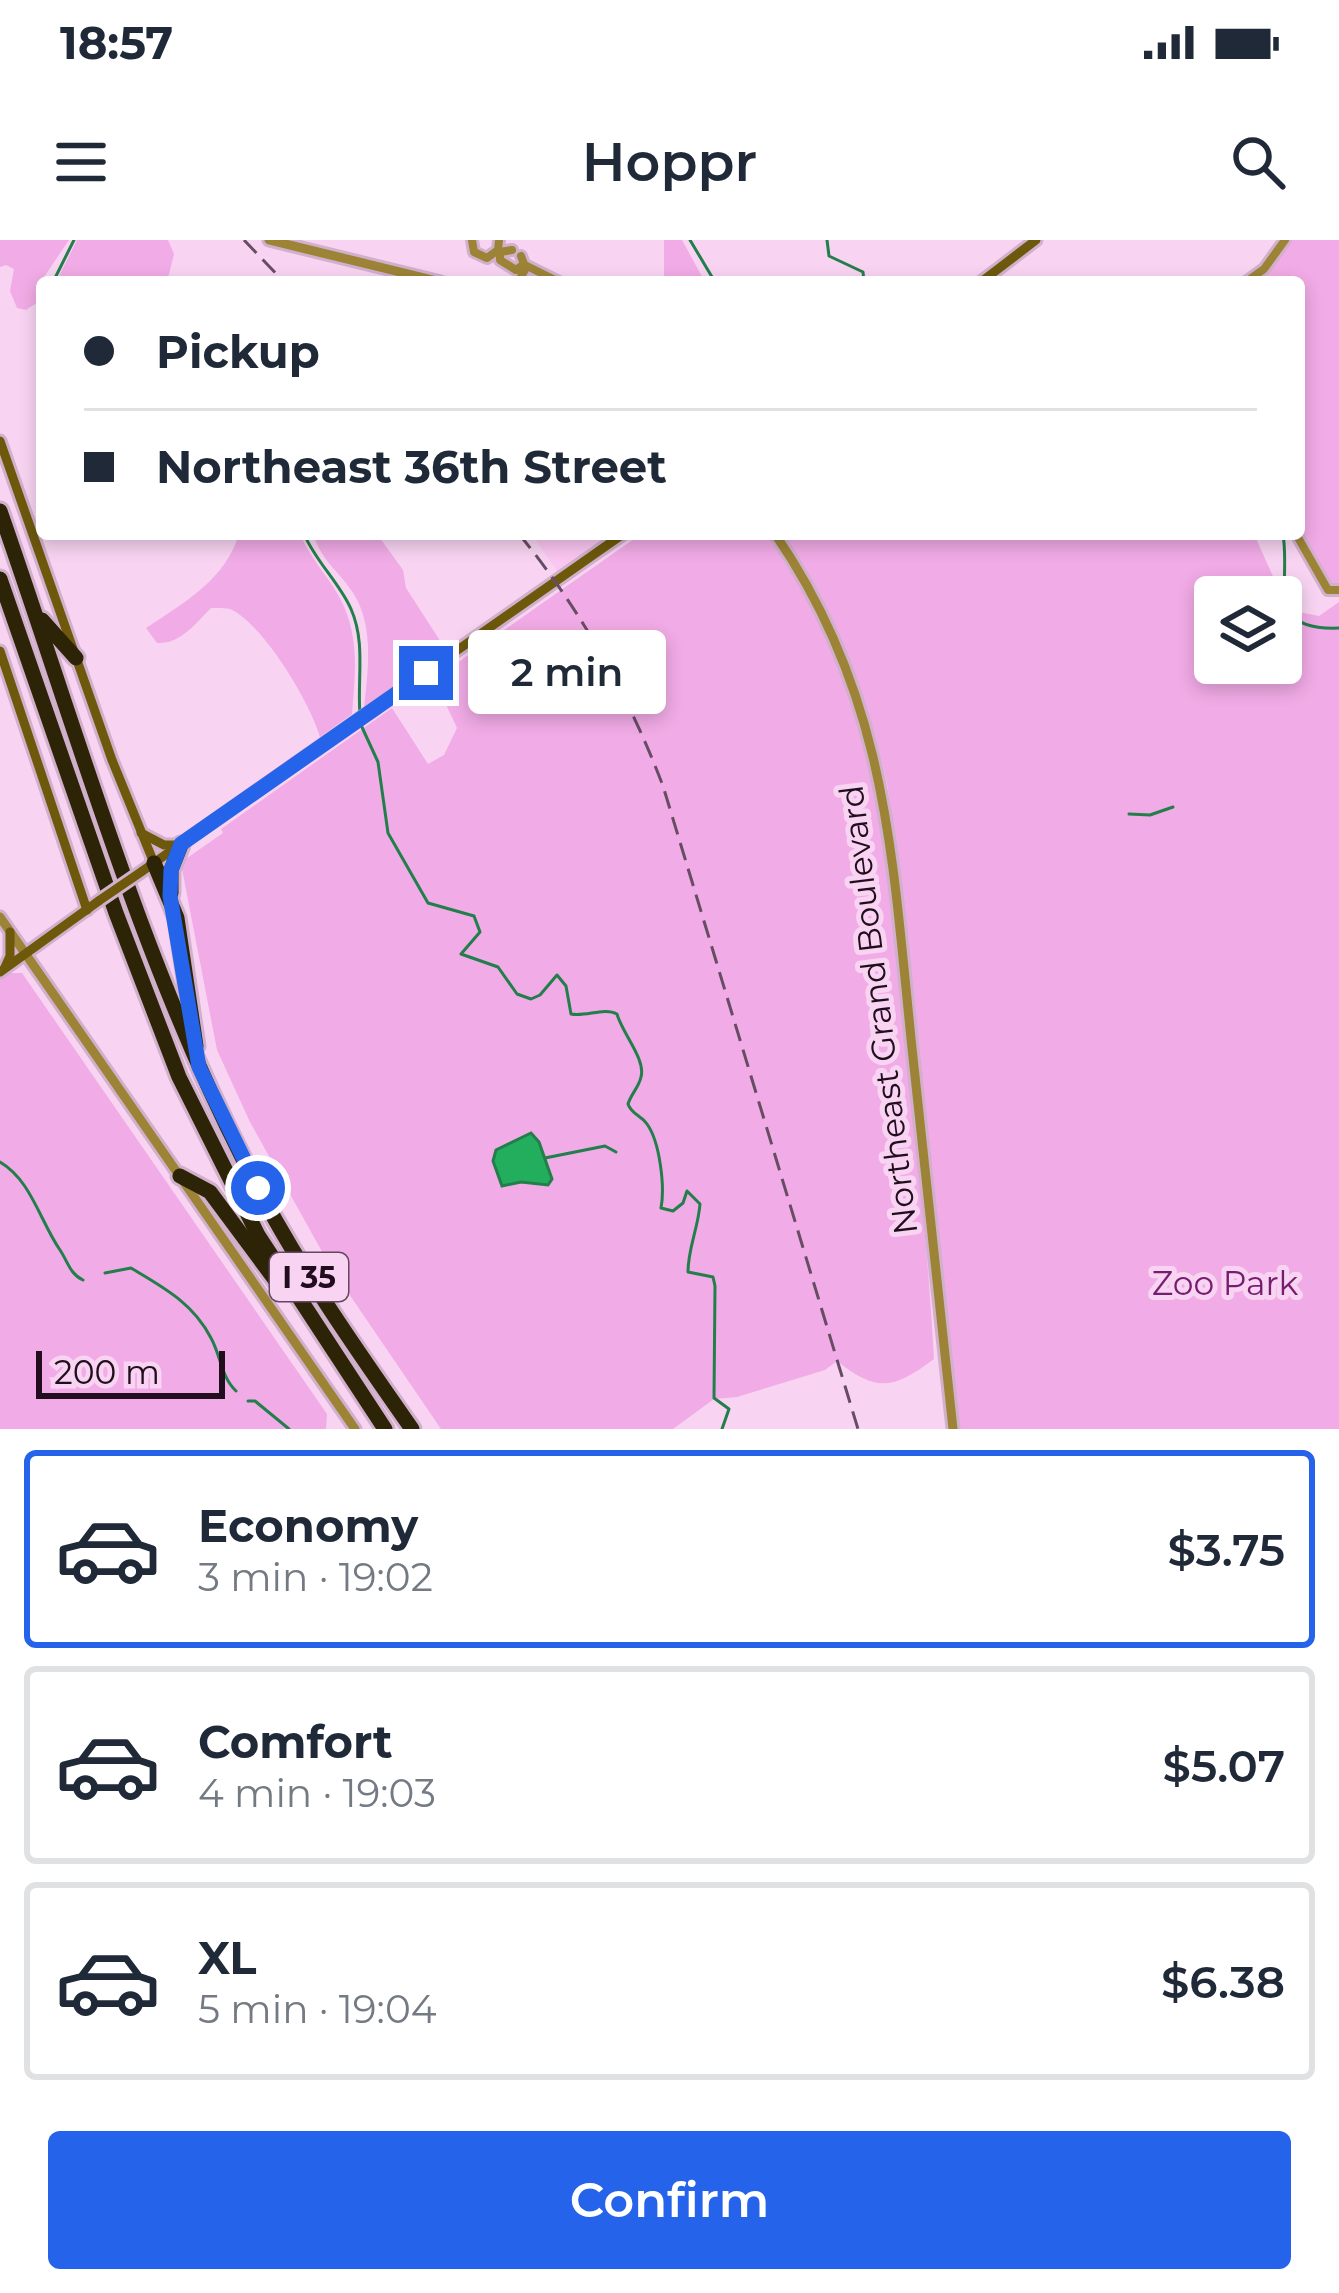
<!DOCTYPE html>
<meta charset="utf-8">
<style>
:root{--surface:#fff;--page:#f2f2f3;--text:#1f2937;--muted:#747a83;--line:#e0e1e3;--accent:#2563eb}
body{margin:0;font-family:Montserrat,sans-serif;background:var(--page);color:var(--text);height:100vh;display:flex;flex-direction:column;font-size:45px;white-space:nowrap}
*{box-sizing:border-box;margin:0}
p{font-size:39px;color:var(--muted)}
.icon{flex:none;width:66px;height:66px;fill:none;stroke:currentColor;stroke-width:2;stroke-linecap:round;stroke-linejoin:round}
.map{position:relative;height:1189px;overflow:hidden}
.sheet{display:flex;flex-direction:column;background:var(--surface);flex:1}
.sheet>*{flex:none}
.banner{position:absolute;left:36px;top:36px;width:1269px;height:264px;border-radius:12px;box-shadow:0 6px 18px #0003;display:grid;align-content:center;height:264px;padding:0 48px;background:var(--surface)}
.controls{position:absolute;left:1194px;top:336px;display:grid;gap:24px}
.controls a{display:grid;place-items:center;width:108px;height:108px;border-radius:12px;background:var(--surface);box-shadow:0 6px 18px #0003;font-size:60px}
.scale{position:absolute;left:36px;bottom:30px;width:189px;box-sizing:border-box;padding-left:12px;border:6px solid #220d1f;border-top:0;font-size:33px;line-height:42px;white-space:nowrap;color:#220d1f;-webkit-text-stroke:9px #f8d4f2;paint-order:stroke}
.end{position:absolute;width:54px;height:54px;margin:-27px;border:15px solid #2563eb;background:#fff;box-shadow:0 0 0 6px #fff}
.from{border-radius:50%}
.bubble{position:absolute;height:84px;border-radius:12px;background:var(--surface);box-shadow:0 6px 18px #0003;font-size:39px;font-weight:600;line-height:84px;text-align:center}
.banner b{display:flex;align-items:center;gap:42px;height:114px;font-size:45px}
.banner b+b{border-top:3px solid var(--line)}
.banner i{width:30px;height:30px;background:var(--text)}
ul{padding:21px 0 0;list-style:none}
li{display:flex;align-items:center;gap:36px;height:198px;margin:0 24px 18px;padding:0 24px;border:6px solid var(--line);border-radius:12px}
li div{flex:1}
li b{display:block;font-size:45px}
li em{font-style:normal;font-weight:600}
li.active{border-color:var(--accent)}
li>.icon{width:108px;height:108px;stroke-width:1.5}
.button{display:flex;gap:24px;margin-top:auto;padding:24px 48px}
.button a{flex:1;height:138px;border-radius:12px;background:var(--accent);color:#fff;font-size:48px;font-weight:600;line-height:138px;text-align:center}
.status{display:flex;justify-content:space-between;align-items:center;height:84px;padding:0 60px;background:var(--surface);direction:ltr}
.status svg{height:33px;fill:currentColor}
header{display:flex;justify-content:space-between;align-items:center;height:156px;padding:0 48px;background:var(--surface);font-size:54px;font-weight:600}
.map>svg:first-child{display:block}
.built{fill:#fbc6f2}
.green{fill:#f1abe6;fill-rule:evenodd}
.water{fill:#22ae5d;stroke:#227e4a;stroke-width:3}
.lines{fill:none;stroke-linecap:round;stroke-linejoin:round}
.stream{stroke:#227e4a;stroke-width:3}
.minor-casing{stroke:#d1b0cc;stroke-width:14}
.tertiary-casing{stroke:#d1b0cc;stroke-width:15}
.secondary-casing{stroke:#d1b0cc;stroke-width:15}
.motorway-casing{stroke:#d1b0cc;stroke-width:21}
.minor{stroke:#9c8336;stroke-width:8}
.tertiary{stroke:#9c8336;stroke-width:9}
.secondary{stroke:#6d580c;stroke-width:9}
.motorway{stroke:#2d2408;stroke-width:15}
.rail{stroke:#674d63;stroke-width:3;stroke-dasharray:18 9;stroke-linecap:butt}
.secondary-bridge-casing{stroke:#d1b0cc;stroke-width:15;stroke-linecap:butt}
.secondary-bridge{stroke:#6d580c;stroke-width:9}
.route{stroke:#2563eb;stroke-width:15}
.labels{text-anchor:middle;dominant-baseline:central;stroke-width:10;stroke-linejoin:round;paint-order:stroke}
.shield{fill:#f8d4f2;stroke:#62495e;stroke-width:3}
.shield-label{font-size:30px;font-weight:bold;fill:#220d1f}
.street-label{font-size:33px;fill:#220d1f;stroke:#f8d4f2}
.park-label{font-size:33px;fill:#771d6f;stroke:#f8d4f2}
</style>
<div class="status"><b>18:57</b><svg viewBox="0 0 49 12"><path d="M0 12V9h3v3zM5 12V6h3v6zM10 12V3h3v9zM15 12V0h3v12zM26 1h20v11H26zM47 4h2v5h-2z"/></svg></div>
<header><svg class="icon" aria-label="menu" viewBox="0 0 24 24"><path d="M4 6h16M4 12h16M4 18h16"/></svg>Hoppr<svg class="icon" aria-label="search" viewBox="0 0 24 24"><circle cx="10" cy="10" r="6"/><path d="M15 15l6 6"/></svg></header>
<div class="map">
<svg width="1339" height="1189" viewBox="0 0 1339 1189">
<rect width="100%" height="100%" fill="#f8d4f2"/>
<polygon class="built" points="531,294 611,294 558,332"/>
<g class="green">
<polygon points="0,0 69,0 44,37 47,42 42,42 42,64 38,62 26,70 17,68 10,51 14,29 6,25 0,27"/>
<polygon points="77,0 168,0 174,14 167,42 61,42 58,38"/>
<polygon points="664,0 682,0 705,42 664,42"/>
<polygon points="1288,0 1339,0 1339,346 1328,341 1299,286 1299,42 1263,42"/>
<path d="M239,294H300C312,322 336,345 345,369C359,403 355,437 352,474L320,497C311,464 263,383 230,369C227,368 215,368 211,368C195,384 181,404 157,403L146,388C185,362 225,340 239,294Z"/>
<path d="M313,294H377L403,330L406,348L446,410L364,468C368,432 374,389 355,356C340,331 323,324 313,294Z"/>
<path d="M641,294H769C821,373 861,460 878,554C892,632 896,712 904,790C916,900 928,1009 934,1119C894,1149 877,1153 837,1121L825,1130L737,1157L714,1159L673,1189H441L330,1026L250,882L217,810L182,629L187,618L223,593L221,589L392,468L428,524L444,515L457,488L434,439Z"/>
<path d="M782,294H1254L1288,370L1319,376L1339,362V1189H958L888,549C869,459 834,369 782,294ZM1215,357H1281V423H1215Z"/>
<polygon points="8,733 22,733 327,1174 326,1189 0,1189 0,739"/>
</g>
<polygon class="water" points="531,893 539,902 552,939 548,945 521,942 502,946 493,921 496,910"/>
<g class="lines">
<g class="stream">
<polyline points="690,0 715,42"/>
<polyline points="827,0 829,16 863,32 864,42"/>
<polyline points="53,42 74,0"/>
<path d="M304,294C316,322 339,342 351,369C366,403 357,439 360,475"/>
<path d="M1283,294C1291,344 1264,391 1339,388"/>
<path d="M361,485L378,522L388,593L428,663L474,676L480,692L461,714L498,727L517,754L531,759L540,755L557,735L566,746L571,774C586,777 604,767 617,774C622,793 646,819 641,837C639,847 631,854 628,864C632,875 640,874 647,884C660,902 665,947 661,968L673,971L683,963L687,951L700,964C698,989 688,1008 688,1032L713,1037L715,1046L714,1158L729,1169L722,1189"/>
<polyline points="1129,574 1150,575 1173,567"/>
<polyline points="545,918 605,906 616,912"/>
<path d="M0,922C31,940 40,981 60,1010C68,1022 70,1034 83,1040"/>
<path d="M105,1033L131,1028C163,1047 193,1063 211,1098C221,1116 221,1137 236,1151"/>
<polyline points="248,1161 255,1161 289,1189"/>
</g>
<g class="minor-casing">
<g id="minor">
<polyline points="472,0 474,12 487,18 498,10 499,0"/>
<polyline points="512,10 500,12 500,20 516,30 524,24 521,16"/>
<polyline points="518,42 527,26 559,42"/>
<polyline points="1246,42 1264,29 1285,0"/>
<polyline points="1296,294 1328,350 1339,350"/>
</g>
</g>
<g class="tertiary-casing">
<g id="tertiary">
<polyline points="269,0 441,42"/>
<path d="M775,294C888,458 892,618 912,808C925,935 939,1062 953,1189"/>
<polyline points="0,677 355,1189"/>
</g>
</g>
<g class="secondary-casing">
<g id="secondary">
<polyline points="981,42 1036,0"/>
<polyline points="0,201 112,520 154,623"/>
<polyline points="0,411 87,670"/>
<polyline points="141,593 164,605 181,605"/>
<polyline points="141,632 623,294"/>
<polyline points="5,727 10,716 10,692"/>
<polyline points="0,732 100,660"/>
</g>
</g>
<g class="motorway-casing">
<g id="motorway">
<path d="M0,271C76,488 139,714 243,919C290,1015 351,1102 412,1189"/>
<polyline points="0,339 116,673 179,837 258,995 385,1189"/>
<polyline points="42,380 76,418"/>
<polyline points="154,623 177,678 196,806"/>
<polyline points="171,653 171,630 181,605"/>
<polyline points="180,936 210,952 276,1041"/>
</g>
</g>
<use href="#minor" class="minor"/>
<use href="#tertiary" class="tertiary"/>
<use href="#secondary" class="secondary"/>
<use href="#motorway" class="motorway"/>
<g class="rail">
<polyline points="244,0 284,42"/>
<path d="M519,294C581,370 628,454 663,546L858,1189"/>
</g>
<g class="secondary-bridge-casing">
<polyline id="secondary-bridge" points="100,660 141,632"/>
</g>
<use href="#secondary-bridge" class="secondary-bridge"/>
</g>
<g class="lines">
<polyline class="route" points="258,948 199,827 170,656 171,630 181,604 426,433"/>
</g>
<g class="labels">
<rect class="shield" x="270" y="1013" width="78" height="48" rx="9"/>
<g class="shield-label">
<text x="309" y="1037">I 35</text>
</g>
<g class="street-label">
<text transform="translate(878 770) rotate(-97)">Northeast Grand Boulevard</text>
</g>
<g class="park-label">
<text x="1225" y="1043">Zoo Park</text>
</g>
</g>
</svg>
<div class="controls">
<a><svg class="icon" aria-label="layers" viewBox="0 0 24 24"><path d="M12 4l9 5-9 5-9-5zM3 14l9 5 9-5"/></svg></a>
</div>
<div class="scale">200 m</div>
<i class="end from" style="left:258px;top:948px"></i>
<i class="end" style="left:426px;top:433px"></i>
<div class="bubble" style="left:468px;top:390px;width:198px">2 min</div>
<div class="banner">
<b><i class="from"></i>Pickup</b>
<b><i></i>Northeast 36th Street</b>
</div>
</div>
<section class="sheet">
<ul>
<li class="active"><svg class="icon" aria-label="car" viewBox="0 0 24 24"><path d="M5 17H2v-5l4-1 3-4h7l3 4 3 1v5h-3M9 17h6M6 11h13"/><circle cx="7" cy="17" r="2"/><circle cx="17" cy="17" r="2"/></svg><div><b>Economy</b><p>3 min · 19:02</p></div><em>$3.75</em></li>
<li><svg class="icon" aria-label="car" viewBox="0 0 24 24"><path d="M5 17H2v-5l4-1 3-4h7l3 4 3 1v5h-3M9 17h6M6 11h13"/><circle cx="7" cy="17" r="2"/><circle cx="17" cy="17" r="2"/></svg><div><b>Comfort</b><p>4 min · 19:03</p></div><em>$5.07</em></li>
<li><svg class="icon" aria-label="car" viewBox="0 0 24 24"><path d="M5 17H2v-5l4-1 3-4h7l3 4 3 1v5h-3M9 17h6M6 11h13"/><circle cx="7" cy="17" r="2"/><circle cx="17" cy="17" r="2"/></svg><div><b>XL</b><p>5 min · 19:04</p></div><em>$6.38</em></li>
</ul>
<div class="button"><a>Confirm</a></div>
</section>
